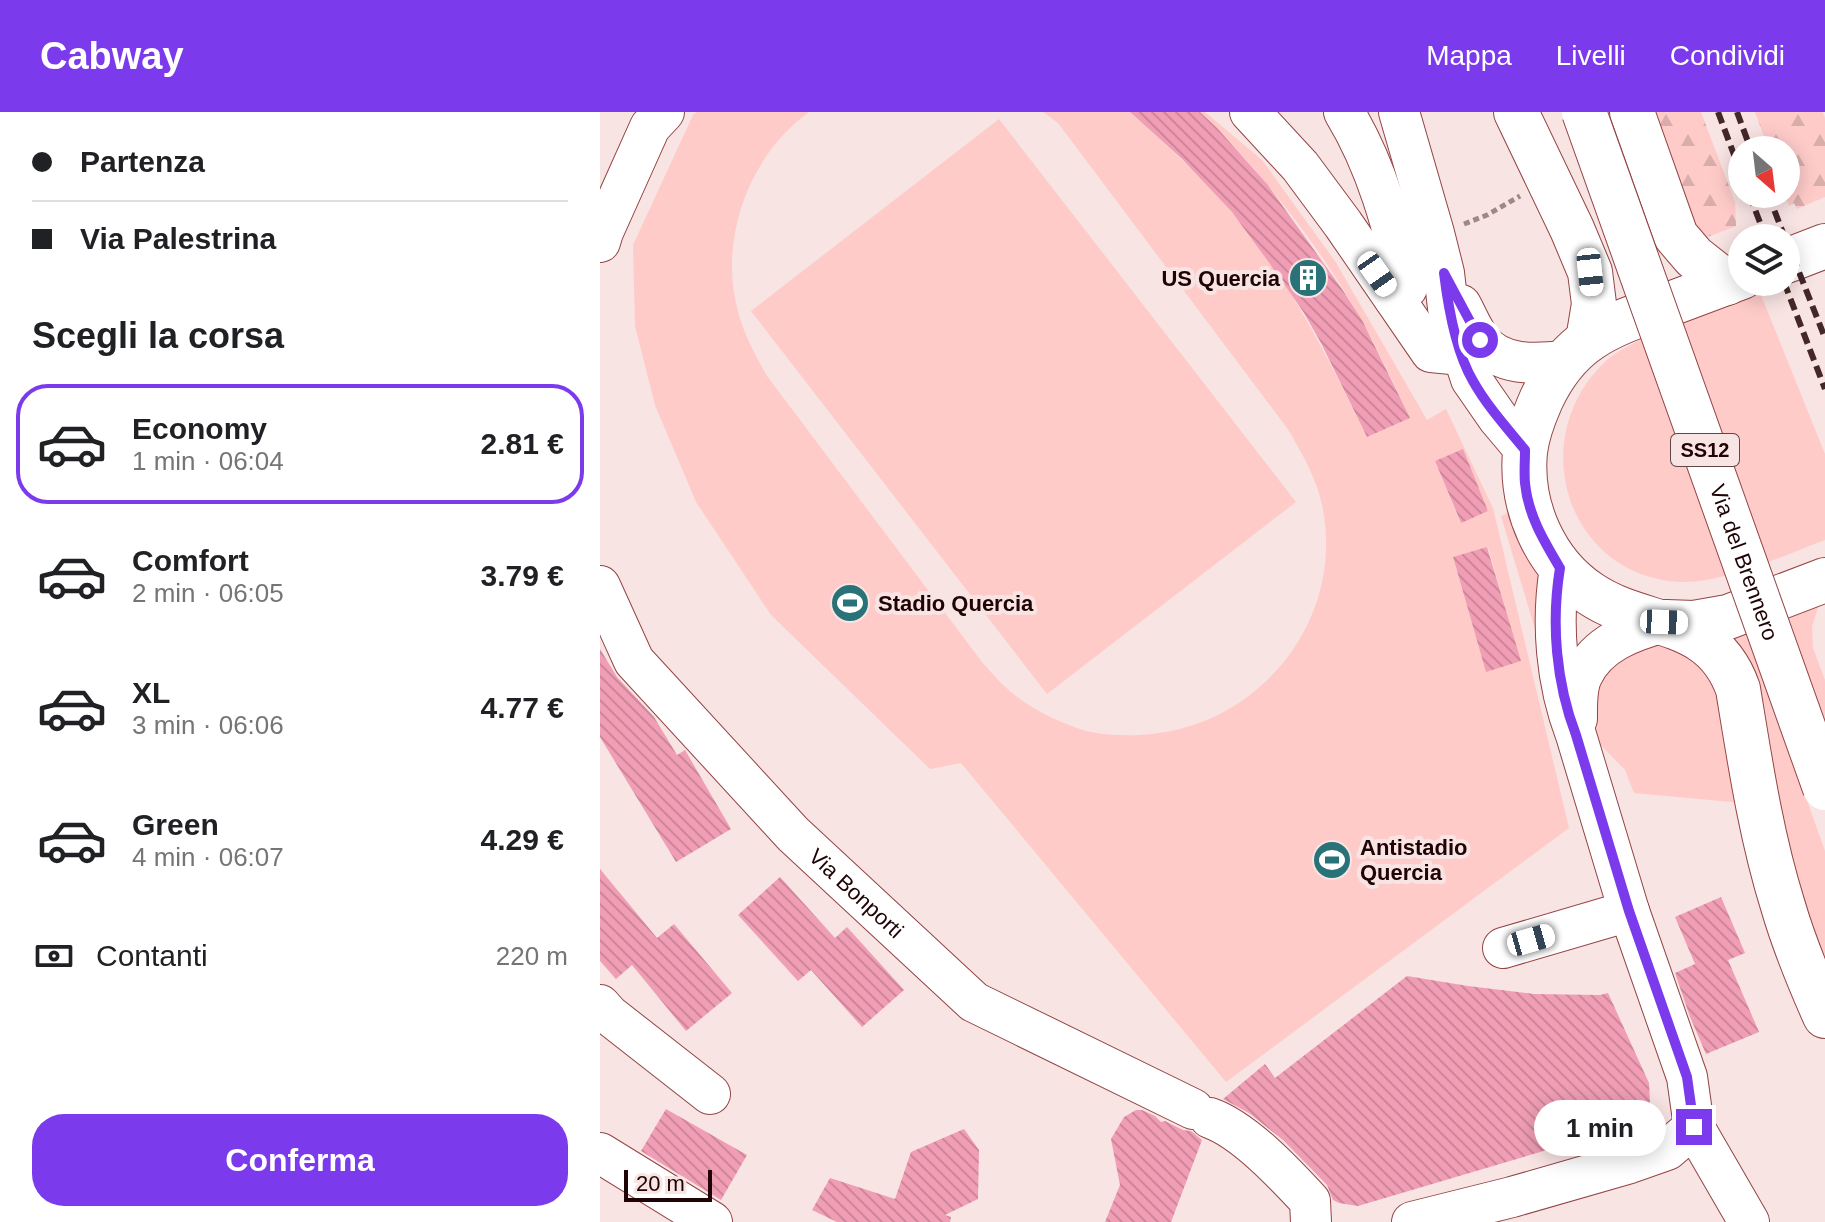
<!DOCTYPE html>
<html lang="it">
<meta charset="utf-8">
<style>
:root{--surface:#fff;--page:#f6f6f6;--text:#202124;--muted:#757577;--line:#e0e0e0;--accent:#7c3aed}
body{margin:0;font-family:Arial,sans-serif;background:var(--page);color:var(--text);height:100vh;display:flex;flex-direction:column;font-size:30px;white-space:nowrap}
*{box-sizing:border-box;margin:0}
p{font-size:26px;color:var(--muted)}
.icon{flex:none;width:44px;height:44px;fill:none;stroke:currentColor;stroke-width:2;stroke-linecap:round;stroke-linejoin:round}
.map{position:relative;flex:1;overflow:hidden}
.details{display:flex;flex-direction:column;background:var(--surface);width:600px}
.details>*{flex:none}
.hud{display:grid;align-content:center;height:176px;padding:0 32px;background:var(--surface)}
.needle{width:52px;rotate:152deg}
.tools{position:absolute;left:1128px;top:24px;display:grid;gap:16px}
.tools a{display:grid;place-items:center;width:72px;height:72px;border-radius:50%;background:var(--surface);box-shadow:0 4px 20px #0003;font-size:40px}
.scale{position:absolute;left:24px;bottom:20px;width:88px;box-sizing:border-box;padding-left:8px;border:4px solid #200305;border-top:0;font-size:22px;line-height:28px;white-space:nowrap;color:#200305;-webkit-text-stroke:6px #f8e4e3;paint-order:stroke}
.end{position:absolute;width:36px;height:36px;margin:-18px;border:10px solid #7c3aed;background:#fff;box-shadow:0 0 0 4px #fff}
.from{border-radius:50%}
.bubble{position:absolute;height:56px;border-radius:28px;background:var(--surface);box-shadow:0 4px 20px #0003;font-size:26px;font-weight:700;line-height:56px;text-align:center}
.car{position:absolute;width:24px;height:48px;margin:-24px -12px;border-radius:10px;box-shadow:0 0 6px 2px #0007;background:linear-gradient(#fff 24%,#345 0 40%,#fff 0 76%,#345 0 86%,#fff 0)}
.hud b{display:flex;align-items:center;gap:28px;height:76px;font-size:30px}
.hud b+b{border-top:2px solid var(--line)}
.hud i{width:20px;height:20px;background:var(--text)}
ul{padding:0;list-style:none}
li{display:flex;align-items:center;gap:24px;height:120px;margin:0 16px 12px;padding:0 16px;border:4px solid transparent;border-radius:32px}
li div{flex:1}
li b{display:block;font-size:30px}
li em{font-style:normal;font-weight:700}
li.current{border-color:var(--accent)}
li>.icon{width:72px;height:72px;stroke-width:1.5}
h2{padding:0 32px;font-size:36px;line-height:96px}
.pay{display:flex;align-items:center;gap:20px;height:88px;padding:0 32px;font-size:30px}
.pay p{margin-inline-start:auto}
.cta{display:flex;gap:16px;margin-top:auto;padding:16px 32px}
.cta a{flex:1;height:92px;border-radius:32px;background:var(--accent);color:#fff;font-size:32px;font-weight:700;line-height:92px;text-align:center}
header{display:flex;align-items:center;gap:48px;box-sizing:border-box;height:112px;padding:0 40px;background:var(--accent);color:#fff}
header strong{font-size:38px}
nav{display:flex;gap:44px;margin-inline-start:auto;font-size:28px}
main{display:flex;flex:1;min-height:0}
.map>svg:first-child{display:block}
.grass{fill:#fecbc9;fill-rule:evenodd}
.forest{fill:url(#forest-firs)}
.building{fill:url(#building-back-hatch)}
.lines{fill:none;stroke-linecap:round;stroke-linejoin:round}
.minor-casing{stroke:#934445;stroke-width:42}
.major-casing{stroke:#934445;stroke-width:46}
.path{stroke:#9e8787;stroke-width:5;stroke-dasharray:6 4;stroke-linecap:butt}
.minor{stroke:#fff;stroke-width:40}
.major{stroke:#fff;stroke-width:44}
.rail{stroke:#432729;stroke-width:6;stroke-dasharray:12 6;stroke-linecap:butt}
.major-bridge-casing{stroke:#934445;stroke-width:46;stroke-linecap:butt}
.major-bridge{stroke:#fff;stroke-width:44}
.route{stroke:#7c3aed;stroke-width:10}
.labels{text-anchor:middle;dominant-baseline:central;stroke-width:8;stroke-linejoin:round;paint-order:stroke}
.shield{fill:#f8e4e3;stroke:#614648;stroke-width:2}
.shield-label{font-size:20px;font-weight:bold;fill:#200305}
.poi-label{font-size:22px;font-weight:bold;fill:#200305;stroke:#f8e4e3;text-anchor:start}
.street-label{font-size:22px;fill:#200305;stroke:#f8e4e3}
</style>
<header>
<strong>Cabway</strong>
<nav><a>Mappa</a><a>Livelli</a><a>Condividi</a></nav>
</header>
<main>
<section class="details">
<div class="hud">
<b><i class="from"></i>Partenza</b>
<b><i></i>Via Palestrina</b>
</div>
<h2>Scegli la corsa</h2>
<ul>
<li class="current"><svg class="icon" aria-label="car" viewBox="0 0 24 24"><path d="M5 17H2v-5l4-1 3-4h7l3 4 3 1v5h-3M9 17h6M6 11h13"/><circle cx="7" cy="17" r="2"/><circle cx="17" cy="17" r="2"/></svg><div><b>Economy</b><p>1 min · 06:04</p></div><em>2.81 €</em></li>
<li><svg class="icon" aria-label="car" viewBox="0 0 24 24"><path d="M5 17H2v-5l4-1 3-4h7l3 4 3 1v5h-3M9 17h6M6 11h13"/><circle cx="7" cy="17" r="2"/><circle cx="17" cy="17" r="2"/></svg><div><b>Comfort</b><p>2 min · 06:05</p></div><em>3.79 €</em></li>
<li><svg class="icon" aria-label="car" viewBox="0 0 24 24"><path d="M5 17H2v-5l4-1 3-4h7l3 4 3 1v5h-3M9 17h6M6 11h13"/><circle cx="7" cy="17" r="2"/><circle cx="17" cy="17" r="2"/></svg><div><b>XL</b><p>3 min · 06:06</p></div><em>4.77 €</em></li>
<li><svg class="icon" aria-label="car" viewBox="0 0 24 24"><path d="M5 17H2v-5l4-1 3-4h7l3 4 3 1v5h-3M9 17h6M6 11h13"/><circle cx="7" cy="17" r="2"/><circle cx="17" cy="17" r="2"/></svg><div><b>Green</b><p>4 min · 06:07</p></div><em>4.29 €</em></li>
</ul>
<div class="pay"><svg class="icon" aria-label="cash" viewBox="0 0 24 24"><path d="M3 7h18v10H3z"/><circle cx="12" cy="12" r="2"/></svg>Contanti<p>220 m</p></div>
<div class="cta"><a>Conferma</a></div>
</section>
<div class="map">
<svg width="1225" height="1110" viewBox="0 0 1225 1110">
<defs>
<pattern id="forest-firs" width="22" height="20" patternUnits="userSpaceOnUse" patternTransform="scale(2)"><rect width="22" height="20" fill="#fecbc9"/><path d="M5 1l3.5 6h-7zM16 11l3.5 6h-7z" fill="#d9adab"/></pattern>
<pattern id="building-back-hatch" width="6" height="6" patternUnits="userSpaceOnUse" patternTransform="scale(2)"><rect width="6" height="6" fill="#f09eb5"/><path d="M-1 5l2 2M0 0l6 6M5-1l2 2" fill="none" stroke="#ce869a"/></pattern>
</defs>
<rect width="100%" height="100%" fill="#f8e4e3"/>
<g class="grass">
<path d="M97,0H209C148,44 117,130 139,203C145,225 156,244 167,264L382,550C391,560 400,571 411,580C432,598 460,611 486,619C507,624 531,624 552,622C663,611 746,504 722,393C716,365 702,341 687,316L458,11L443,0H530C565,32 600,63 631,99C689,166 728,246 767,325L810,306C794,273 779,239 761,207C718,132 662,60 600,0H605L662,48L735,149L827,308L846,297L893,396L969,716L626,970L361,651L330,657L171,503L96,390L55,293L35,214L33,133L93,3ZM863,338L888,399L860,410L835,349ZM888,435L920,549L886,559L853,446Z"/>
<polygon points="399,7 696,390 447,582 151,199"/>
<path d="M1159,178L1225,342V428C1185,443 1122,472 1080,470C966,464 924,325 1006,249C1021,236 1040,228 1058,220C1092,205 1125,191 1159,178Z"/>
<polygon points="911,400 929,447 943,474 948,560 901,404"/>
<polygon points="1213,492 1218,495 1212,515 1213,536 1225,568 1225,609 1187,501"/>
<polygon points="1146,517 1225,739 1225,872 1128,524"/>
<polygon points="1053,532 1067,533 1114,561 1142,691 1034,681 1025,658 996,628 991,612 994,570 1009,551"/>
</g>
<g class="forest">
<polygon points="1056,0 1101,0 1135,90 1136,114 1100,128 1070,49"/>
<polygon points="1155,0 1223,0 1225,6 1225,85 1197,97 1194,91 1189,94 1185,82 1186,38 1169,38"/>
</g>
<g class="building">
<polygon points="530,0 600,0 617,16 667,72 742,177 762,208 810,306 767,325 721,231 704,201 673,156 632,100 582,47"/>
<polygon points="863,337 888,399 861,411 835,349"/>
<polygon points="887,435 921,549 886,560 853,445"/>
<polygon points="0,537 17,565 54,605 77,643 85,638 131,717 76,750 0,625"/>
<polygon points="0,757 57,826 74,812 132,881 86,919 32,853 16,867 0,849"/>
<polygon points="180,765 235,826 247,815 304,878 262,915 211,858 198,869 138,803"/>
<polygon points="1121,785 1145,841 1128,848 1159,920 1106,942 1090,905 1075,861 1095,852 1075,805"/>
<polygon points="807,864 868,874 934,882 1000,883 1008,881 1049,971 1050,990 1041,1007 1021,1016 758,1094 739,1091 733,1088 727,1073 683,1028 649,1001 623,987 665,952 675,966"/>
<polygon points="66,997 147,1043 121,1088 41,1039"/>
<polygon points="536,998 542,998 555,1004 561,1010 565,1009 583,1018 591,1019 602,1028 571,1110 505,1110 520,1073 511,1027 524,1005"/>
<polygon points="364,1017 379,1038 378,1087 345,1103 351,1105 350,1110 237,1110 212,1098 230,1066 295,1087 311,1040"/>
</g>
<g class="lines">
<g class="minor-casing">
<g id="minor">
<polyline points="650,0 700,54 743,112 831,240 862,243"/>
<path d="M744,0C777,54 793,115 807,176L794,186"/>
<polyline points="799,0 834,121 844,161 848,196 871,267 898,306 925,338"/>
<polyline points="0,130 3,120 50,15 64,0"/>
<path d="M861,193C867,204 872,217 880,228C900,255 935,252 965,249"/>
<path d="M960,456C951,511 956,571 976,623L1029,799L1087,965L1094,1015L1149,1110"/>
<path id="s1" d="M0,474L34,549L193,722L374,890L593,997"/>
<path d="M977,607C977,593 976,577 982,564C997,531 1032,519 1064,510"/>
<polyline points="903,836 1029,799"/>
<polyline points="0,893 9,903 110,982"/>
<path d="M610,1006C644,1018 685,1062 710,1089L711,1110"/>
<polyline points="0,1041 112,1110"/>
<polyline points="812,1110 912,1085 1030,1051 1067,1038 1094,1015"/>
</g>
</g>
<g class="major-casing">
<g id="major">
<polyline points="916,0 972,117 990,160 994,192 988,228"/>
<polyline points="1032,0 1076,124 1094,145 1127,171"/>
<polyline points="1186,149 1225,134"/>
<path d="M1142,165C1115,175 1089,185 1062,195C1037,204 1012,212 990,227C968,242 952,264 941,288C934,304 927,322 925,340C920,395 945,452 991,482C1045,518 1112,503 1138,577C1150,650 1161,724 1183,794C1194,832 1209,868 1225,904"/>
<polyline points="1066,510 1094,511 1128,505 1225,468"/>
</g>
</g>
<polyline class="path" points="864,112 887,103 920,84"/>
<use href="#minor" class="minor"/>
<use href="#major" class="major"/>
<g class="rail">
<polyline points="1118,0 1142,64"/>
<polyline points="1137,0 1151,38"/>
<polyline points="1149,82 1166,126"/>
<polyline points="1168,82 1185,126"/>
<polyline points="1186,127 1225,226"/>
<polyline points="1184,170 1225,277"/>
</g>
<g class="major-bridge-casing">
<g id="major-bridge">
<path id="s2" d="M984,0L1225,676"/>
</g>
</g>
<use href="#major-bridge" class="major-bridge"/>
</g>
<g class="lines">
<path class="route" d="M880,228L844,161C848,194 856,240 873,269C887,294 907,316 925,338C925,349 924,361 925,371C928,403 944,429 960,456C951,511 956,571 976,623L1029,799L1087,965L1094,1015"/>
</g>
<defs>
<g id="building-disc" transform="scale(2)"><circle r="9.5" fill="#297378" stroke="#f8e4e3"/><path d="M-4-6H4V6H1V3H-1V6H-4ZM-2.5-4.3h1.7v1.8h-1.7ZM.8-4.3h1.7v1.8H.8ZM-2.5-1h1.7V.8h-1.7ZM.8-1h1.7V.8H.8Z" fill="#fff"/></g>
<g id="stadium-disc" transform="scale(2)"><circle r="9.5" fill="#297378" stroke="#f8e4e3"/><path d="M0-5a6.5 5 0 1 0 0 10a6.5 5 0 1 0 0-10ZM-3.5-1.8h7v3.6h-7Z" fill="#fff"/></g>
</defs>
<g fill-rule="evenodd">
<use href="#building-disc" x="708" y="166"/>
<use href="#stadium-disc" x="250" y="491"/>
<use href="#stadium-disc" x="732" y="748"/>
</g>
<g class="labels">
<rect class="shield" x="1071" y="322" width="68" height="32" rx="6"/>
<g class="shield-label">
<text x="1105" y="338">SS12</text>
</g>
<g class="poi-label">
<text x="680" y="166" text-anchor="end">US Quercia</text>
<text x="278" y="491">Stadio Quercia</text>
<text x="760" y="735">Antistadio<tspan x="760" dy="25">Quercia</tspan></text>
</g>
<g class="street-label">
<text stroke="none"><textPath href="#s2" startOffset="478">Via del Brennero</textPath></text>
<text stroke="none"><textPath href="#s1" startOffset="404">Via Bonporti</textPath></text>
</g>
</g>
</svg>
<div class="tools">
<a><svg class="needle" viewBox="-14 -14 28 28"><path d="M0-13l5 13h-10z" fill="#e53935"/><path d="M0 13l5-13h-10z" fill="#757577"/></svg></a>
<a><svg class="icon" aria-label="layers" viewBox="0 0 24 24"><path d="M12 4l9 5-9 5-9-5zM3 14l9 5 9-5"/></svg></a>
</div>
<div class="scale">20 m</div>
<i class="end from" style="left:880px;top:228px"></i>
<i class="end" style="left:1094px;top:1015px"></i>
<div class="bubble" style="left:934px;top:988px;width:132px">1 min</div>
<i class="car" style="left:990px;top:160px;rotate:174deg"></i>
<i class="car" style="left:777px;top:162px;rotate:145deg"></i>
<i class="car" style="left:1064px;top:510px;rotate:92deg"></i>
<i class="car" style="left:931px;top:828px;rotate:74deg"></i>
</div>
</main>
